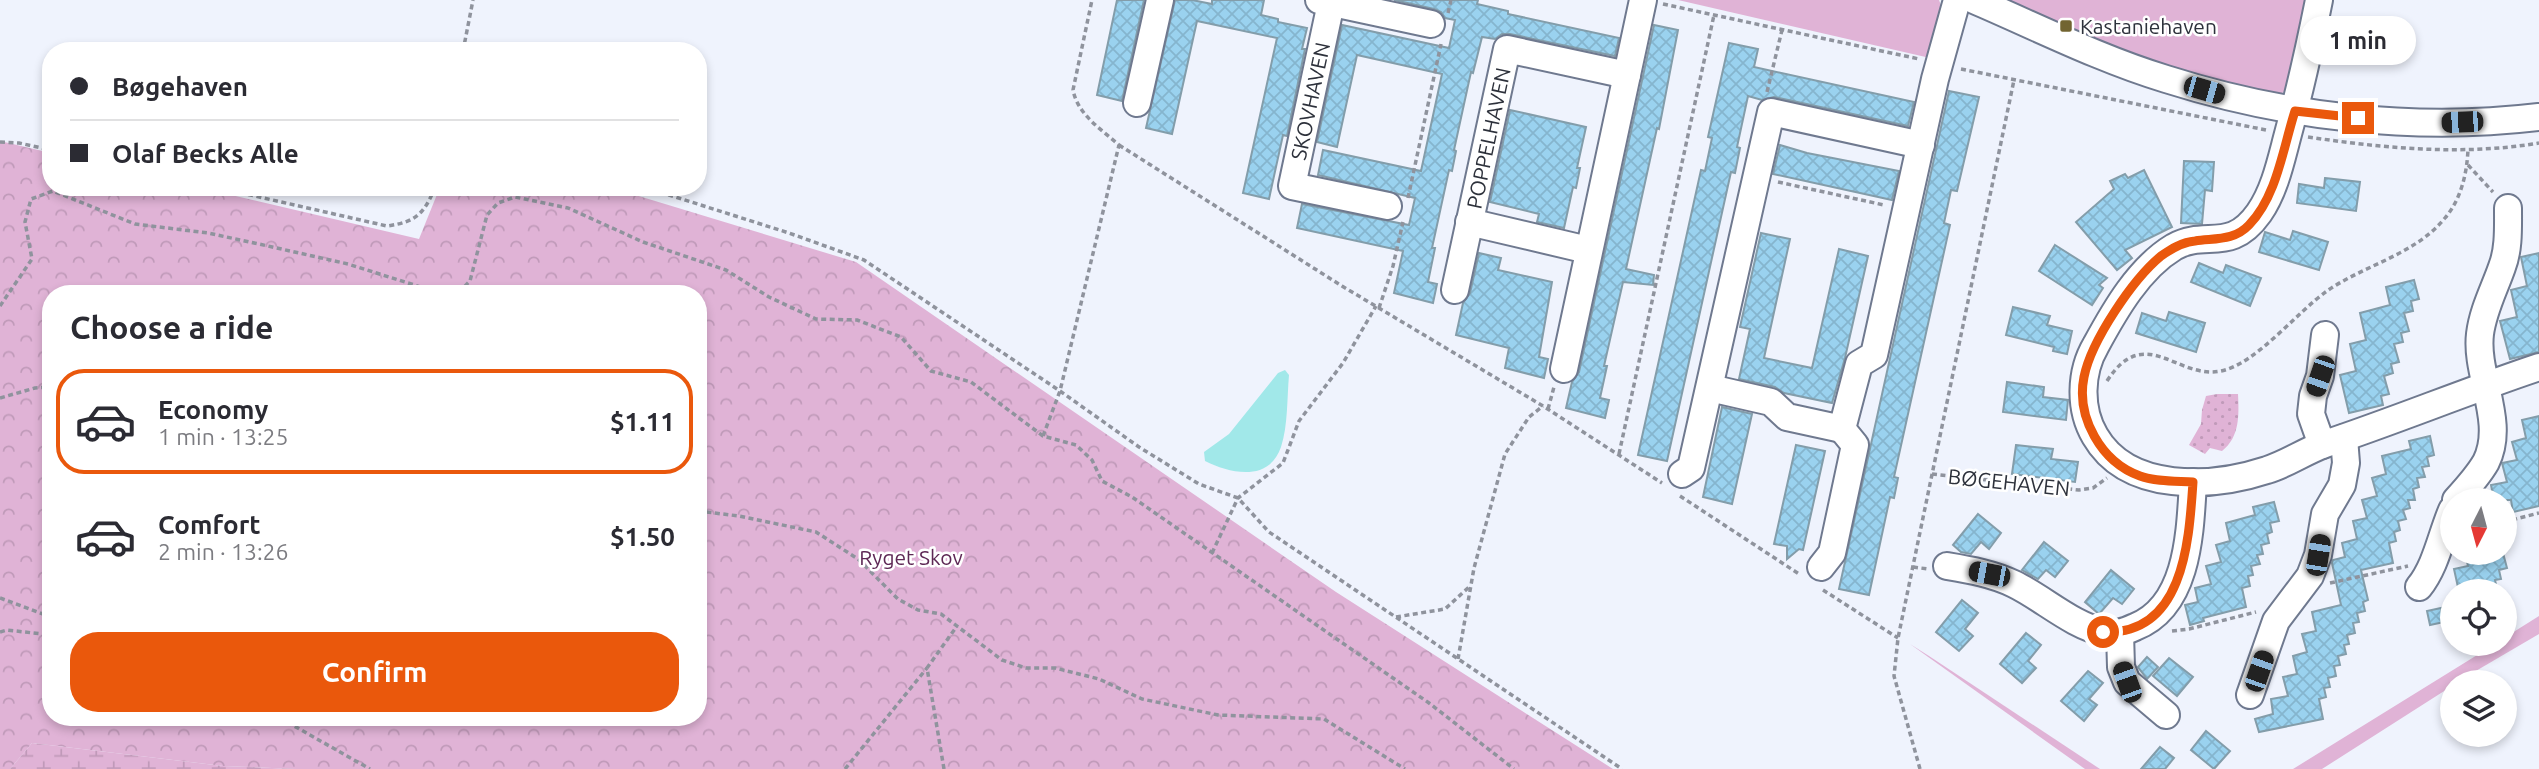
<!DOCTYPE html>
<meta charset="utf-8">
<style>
:root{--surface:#fff;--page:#f7f7f7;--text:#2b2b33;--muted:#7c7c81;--line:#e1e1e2;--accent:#ea580c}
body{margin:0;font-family:Ubuntu,sans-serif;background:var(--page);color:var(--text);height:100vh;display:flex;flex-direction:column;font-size:26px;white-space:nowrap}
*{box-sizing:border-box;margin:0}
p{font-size:23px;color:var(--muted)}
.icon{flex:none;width:38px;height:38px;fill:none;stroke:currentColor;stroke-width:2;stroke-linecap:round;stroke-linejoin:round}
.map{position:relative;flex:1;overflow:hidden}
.drawer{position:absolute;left:42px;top:285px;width:665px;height:441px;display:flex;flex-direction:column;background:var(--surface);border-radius:28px;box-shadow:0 4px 10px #0003}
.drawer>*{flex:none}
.guide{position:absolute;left:42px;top:42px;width:665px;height:154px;border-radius:28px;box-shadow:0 4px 10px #0003;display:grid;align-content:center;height:154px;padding:0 28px;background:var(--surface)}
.needle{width:46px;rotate:186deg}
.tools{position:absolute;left:2440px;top:488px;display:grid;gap:14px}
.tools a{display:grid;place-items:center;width:77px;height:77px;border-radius:50%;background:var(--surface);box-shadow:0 4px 10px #0003;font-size:35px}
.end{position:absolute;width:32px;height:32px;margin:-16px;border:9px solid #ea580c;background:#fff;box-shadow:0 0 0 4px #fff}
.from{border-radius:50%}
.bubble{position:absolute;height:49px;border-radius:24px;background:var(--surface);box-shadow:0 4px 10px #0003;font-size:23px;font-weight:700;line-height:49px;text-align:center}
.car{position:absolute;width:21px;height:42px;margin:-21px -10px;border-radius:9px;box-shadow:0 0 5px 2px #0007;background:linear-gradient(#222 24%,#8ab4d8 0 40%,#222 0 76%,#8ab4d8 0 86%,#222 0)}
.guide b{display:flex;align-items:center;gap:24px;height:66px;font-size:26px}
.guide b+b{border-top:2px solid var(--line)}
.guide i{width:18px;height:18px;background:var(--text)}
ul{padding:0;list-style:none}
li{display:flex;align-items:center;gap:21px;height:105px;margin:0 14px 10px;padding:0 14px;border:4px solid transparent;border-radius:28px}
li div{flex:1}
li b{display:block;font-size:26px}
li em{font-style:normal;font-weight:700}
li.on{border-color:var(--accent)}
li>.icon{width:63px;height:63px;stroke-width:1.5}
h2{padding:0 28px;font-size:32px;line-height:84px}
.cta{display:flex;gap:14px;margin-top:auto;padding:14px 28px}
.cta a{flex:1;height:80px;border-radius:28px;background:var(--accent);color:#fff;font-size:28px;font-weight:700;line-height:80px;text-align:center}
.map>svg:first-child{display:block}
.grass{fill:#e0b3d6}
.forest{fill:url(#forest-crowns);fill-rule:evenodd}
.wetland{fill:url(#wetland-marsh)}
.park{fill:url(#park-dots)}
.water{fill:#a1e8e9}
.building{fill:url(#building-cross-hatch);stroke:#839daa;stroke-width:2}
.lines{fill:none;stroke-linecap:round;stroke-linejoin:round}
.minor-casing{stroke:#6f798f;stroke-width:30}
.path{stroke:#8f939d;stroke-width:3.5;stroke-dasharray:5 3.5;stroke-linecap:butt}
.minor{stroke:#fff;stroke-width:26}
.route{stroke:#ea580c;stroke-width:9}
.poi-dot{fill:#726431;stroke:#fff;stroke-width:2.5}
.labels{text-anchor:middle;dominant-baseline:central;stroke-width:5;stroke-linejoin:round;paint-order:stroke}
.poi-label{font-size:21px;fill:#2d313b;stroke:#fff;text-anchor:start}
.street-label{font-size:21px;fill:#2d313b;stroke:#fff}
.park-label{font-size:21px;fill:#5e2855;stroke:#fff}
</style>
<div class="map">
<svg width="2539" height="769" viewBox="0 0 2539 769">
<defs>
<pattern id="forest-crowns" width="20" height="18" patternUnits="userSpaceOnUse" patternTransform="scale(1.75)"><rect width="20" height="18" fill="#e0b3d6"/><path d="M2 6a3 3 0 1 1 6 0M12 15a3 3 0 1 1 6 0" fill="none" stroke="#c09ab9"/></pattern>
<pattern id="wetland-marsh" width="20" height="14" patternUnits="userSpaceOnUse" patternTransform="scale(1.75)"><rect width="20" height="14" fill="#e0b3d6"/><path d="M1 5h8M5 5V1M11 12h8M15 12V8" fill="none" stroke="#c09ab9"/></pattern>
<pattern id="park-dots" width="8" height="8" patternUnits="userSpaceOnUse" patternTransform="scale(1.75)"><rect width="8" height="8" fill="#e0b3d6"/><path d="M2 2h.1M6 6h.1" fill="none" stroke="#c09ab9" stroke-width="1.8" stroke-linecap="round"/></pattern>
<pattern id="building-cross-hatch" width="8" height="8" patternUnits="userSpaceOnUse" patternTransform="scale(1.75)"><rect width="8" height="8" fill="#9ad2ef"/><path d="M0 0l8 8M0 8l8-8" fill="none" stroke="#85b5ce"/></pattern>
</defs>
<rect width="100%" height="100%" fill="#eff3fd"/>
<g class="grass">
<polygon points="1678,0 1939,0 1943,11 1930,58"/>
<polygon points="2005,0 2310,0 2292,84 2281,94 2265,97 2175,72"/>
<polygon points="2539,616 2539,634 2457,682 2452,682 2452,686 2322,769 2293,769 2495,644 2504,644 2504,638"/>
<polygon points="1910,644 1929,656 2100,769 2085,769"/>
</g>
<path class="forest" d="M0,141L51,153V187H197L419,239L440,187H609L856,262L1336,592L1613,769H296L223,766L32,743L10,769H0ZM51,294H698V718H51Z"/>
<polygon class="wetland" points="32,743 223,766 296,769 10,769"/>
<path class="park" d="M2217,394H2238C2239,415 2240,437 2222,451L2210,448L2205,454L2189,445L2201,424L2202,410L2206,396Z"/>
<path class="water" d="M1285,370L1289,375C1287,398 1288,426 1281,447C1269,482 1231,474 1205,461L1204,452L1229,434L1278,373Z"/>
<g class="building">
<polygon points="1117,0 1144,0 1122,101 1097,95"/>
<polygon points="1175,0 1192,0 1212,4 1212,0 1264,0 1261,15 1278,19 1278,22 1307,28 1302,49 1305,49 1287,136 1283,135 1269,199 1243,193 1277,38 1197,21 1172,134 1146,128"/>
<polygon points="1394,0 1478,0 1477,4 1508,11 1508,14 1619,38 1615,56 1510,34 1502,34 1495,39 1482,37 1473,73 1471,72 1454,150 1456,151 1452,171 1449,170 1432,248 1435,248 1428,282 1437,284 1433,303 1394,293 1403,251 1297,228 1302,204 1409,225 1415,198 1318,175 1323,150 1421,171 1442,74 1357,55 1337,147 1317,142 1342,25 1449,48 1455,20 1445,18 1441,12 1434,9"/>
<polygon points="1654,25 1678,30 1659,129 1657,128 1626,269 1654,275 1653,285 1623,282 1604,366 1607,366 1600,398 1609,400 1605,418 1566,408 1572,382 1579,372"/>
<polygon points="1729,43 1758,49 1754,67 1914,102 1908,126 1774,97 1762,100 1748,96 1737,147 1740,148 1735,173 1731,172 1667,461 1638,455 1701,170 1705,171 1712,138 1708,137"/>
<polygon points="1949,91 1979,97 1957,191 1951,190 1944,223 1950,225 1894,477 1898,478 1894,498 1890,497 1869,595 1839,589"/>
<polygon points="1510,110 1586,127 1577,168 1580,168 1576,188 1573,187 1564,228 1537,222 1539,214 1490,202"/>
<polygon points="1780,145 1807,153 1899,171 1892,200 1773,174"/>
<polygon points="2184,161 2214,162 2212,191 2205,190 2202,224 2181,223"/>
<polygon points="2144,170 2172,227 2125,250 2132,258 2117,270 2076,222 2114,189 2110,181 2125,174 2128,178"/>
<polygon points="2325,178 2360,182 2356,211 2297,203 2299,184 2324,188"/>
<polygon points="2293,231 2328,242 2319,270 2259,252 2265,232 2290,240"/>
<polygon points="1761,233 1790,239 1764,358 1812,368 1839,249 1868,256 1845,358 1832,403 1784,393 1775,387 1739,379 1750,329 1740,327"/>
<polygon points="2055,245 2107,278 2099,285 2103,288 2092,305 2039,271"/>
<polygon points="1479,253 1501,258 1498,270 1552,282 1539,357 1548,359 1544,378 1505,368 1509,348 1456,335 1463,303 1470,293"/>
<polygon points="2539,253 2539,352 2510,359 2500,321 2517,317 2511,290 2527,286 2521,257"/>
<polygon points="2199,263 2223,273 2226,265 2261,278 2250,306 2191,282"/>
<polygon points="2414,280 2419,299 2411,301 2413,311 2404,313 2409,331 2401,333 2403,342 2394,344 2399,362 2391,364 2393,373 2384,376 2389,394 2381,396 2383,405 2349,413 2340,375 2356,371 2350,344 2366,340 2360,313 2390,305 2386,287"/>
<polygon points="2013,307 2050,316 2047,325 2072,331 2067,354 2053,351 2054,347 2006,335"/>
<polygon points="2169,312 2205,323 2196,352 2136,333 2142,313 2166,321"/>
<polygon points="2007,382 2044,387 2043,397 2068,400 2066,420 2003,412"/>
<polygon points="1722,407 1752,414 1732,504 1703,497"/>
<polygon points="2539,416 2539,506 2513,512 2511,500 2494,500 2491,485 2507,482 2502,463 2517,460 2512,442 2526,438 2522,420"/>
<polygon points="2430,436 2434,455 2427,457 2429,466 2422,467 2425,477 2417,478 2419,487 2413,489 2415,500 2408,500 2410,508 2403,510 2406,519 2398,521 2400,530 2394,532 2396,541 2389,543 2393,563 2361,570 2368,600 2363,602 2365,611 2357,613 2359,622 2353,623 2355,633 2347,635 2349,644 2344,645 2346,654 2338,656 2340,665 2334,666 2336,676 2328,678 2330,687 2324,688 2326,697 2319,699 2323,719 2259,732 2255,719 2273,714 2271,699 2288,696 2283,677 2297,674 2293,656 2307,652 2302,634 2316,631 2312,612 2341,605 2332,563 2333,560 2345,557 2342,543 2357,539 2353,521 2367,518 2362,500 2377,496 2372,478 2386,474 2382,456 2411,449 2409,441"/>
<polygon points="1796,445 1825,451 1803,550 1799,549 1787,559 1787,546 1774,544"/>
<polygon points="2016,445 2053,449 2051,459 2078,462 2075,482 2012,474"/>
<polygon points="2274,502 2279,521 2270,523 2272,532 2267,534 2269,543 2261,545 2263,554 2257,555 2260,564 2251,566 2253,575 2248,576 2250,586 2242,588 2246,607 2203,618 2204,621 2190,625 2185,605 2198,602 2195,588 2211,584 2206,566 2221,562 2216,545 2230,541 2226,523 2255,515 2253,507"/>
<polygon points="1978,514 2001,533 1989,549 1981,542 1971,554 1961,552 1953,545"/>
<polygon points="2044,542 2068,561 2055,577 2046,570 2038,579 2022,570"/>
<polygon points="2465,553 2503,553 2507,568 2499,570 2501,579 2495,580 2497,589 2459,592 2454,569 2468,566"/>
<polygon points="2111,570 2134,589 2122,604 2113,598 2099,614 2085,602"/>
<polygon points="1962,600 1978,613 1965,629 1973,636 1959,651 1936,632"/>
<polygon points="2441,608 2444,622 2430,625 2427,611"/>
<polygon points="2026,633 2041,645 2028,661 2036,668 2022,683 2000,664"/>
<polygon points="2147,657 2158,667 2147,679 2138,667"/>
<polygon points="2169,658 2193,677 2177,696 2153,676"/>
<polygon points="2088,671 2103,683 2089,699 2097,705 2084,721 2061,701"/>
<polygon points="2206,731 2230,751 2214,769 2191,750"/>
<polygon points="2160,747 2174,758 2165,769 2141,769"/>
</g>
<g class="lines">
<g class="minor-casing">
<g id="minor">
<polyline points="1319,0 1431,24"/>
<path d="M1974,0C2037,27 2100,59 2166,79C2286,117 2414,132 2539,117"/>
<path d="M2319,0C2310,45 2300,90 2288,134C2281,160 2275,190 2259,213C2230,254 2206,229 2174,247C2139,268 2115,310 2096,345C2080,372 2079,409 2095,436C2128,493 2212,488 2267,470C2287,464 2305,451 2325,444C2397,420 2467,391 2539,367"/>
<polyline points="1331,3 1292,186 1388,206"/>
<polyline points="1137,103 1160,0"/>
<polyline points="1469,222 1588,250"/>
<polyline points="1455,290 1507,49 1627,75"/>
<polyline points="1564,369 1643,0"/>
<polyline points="1710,388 1771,402 1787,417 1842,429"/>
<polyline points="2322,445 2311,414 2313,396 2320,376 2325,335"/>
<polyline points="1682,474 1691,468 1771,112 1921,145"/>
<path d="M2456,500C2467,488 2478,476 2486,462C2506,422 2475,375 2480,334C2483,310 2494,290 2502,267C2509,249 2508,228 2508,208"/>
<path d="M1947,566C1971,570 1993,574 2014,584C2043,598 2073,626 2104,632C2115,635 2124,632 2135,627C2189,606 2190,531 2193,482"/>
<polyline points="1821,567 1832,553 1855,445 1842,429 1859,364 1874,355 1935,79 1957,0"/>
<path d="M2419,587C2436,566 2441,536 2452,510"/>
<polyline points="2120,633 2121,667 2127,682 2166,715"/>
<polyline points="2250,695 2276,621 2310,576 2318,555 2325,514 2342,485 2346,463 2344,438"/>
</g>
</g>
<g class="path">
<polyline points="1663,4 1919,59"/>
<polyline points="1448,13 1451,0"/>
<polyline points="463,51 473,0"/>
<polyline points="1961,69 2266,130"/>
<polyline points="1767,92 1782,30"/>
<path d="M2308,137C2383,148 2463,156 2539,143"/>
<polyline points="0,142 19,143 51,150"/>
<polyline points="1119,145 1342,286 1543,406 1662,483"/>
<polyline points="2468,165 2493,192"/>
<polyline points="1778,182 1884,205"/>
<path d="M215,187L387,226C415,222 424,215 435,187"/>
<polyline points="644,187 789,233 864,260 1060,391 1139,447 1199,484 1238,498 1269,532 1622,769"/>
<polyline points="1408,198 1441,44"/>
<polyline points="0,306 32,259 25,222 31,199 53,191 135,224 208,233 268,246 348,264 427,289 460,291 470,281 487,215 498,203 515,197 568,208 643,242 726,270 769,297 816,319 857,320 901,337 931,371 971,382 1043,436 1076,445 1092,460 1102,481 1132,497 1429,703 1514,769"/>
<polyline points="1379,308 1393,266 1403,222"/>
<path d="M2107,381C2145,322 2177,380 2221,371C2256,364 2297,312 2327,291C2364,265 2415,255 2445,218C2461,199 2467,174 2468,149"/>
<polyline points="0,398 35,388 51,387"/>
<polyline points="1548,409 1554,387"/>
<path d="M1043,436L1060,391L1119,145C1101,129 1078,115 1073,90L1092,0"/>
<polyline points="1619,454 1714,15"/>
<polyline points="1932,474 2079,490 2093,488 2107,478"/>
<polyline points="1680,496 1799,574"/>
<polyline points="698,511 739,516 816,532 858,559 898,599 918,610 941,614 1002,660 1026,668 1055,668 1099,679 1142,699 1218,715 1324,719 1405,769"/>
<polyline points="2504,522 2539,513"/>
<polyline points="1212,553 1238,498 1283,463 1299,421 1343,363 1376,306"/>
<polyline points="1913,567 1928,569"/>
<polyline points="2330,583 2408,566"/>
<polyline points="1823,590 1898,638"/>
<polyline points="0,598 51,617"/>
<polyline points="1396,617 1445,609 1469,587"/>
<polyline points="2172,631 2189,629 2256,612"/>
<polyline points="0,632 7,630 51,635"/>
<polyline points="1458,659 1474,568 1505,454 1529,417 1543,406"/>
<polyline points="280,718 370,769"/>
<polyline points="845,769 927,668"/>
<polyline points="944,769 927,668 957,626"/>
<polyline points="1920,769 1894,676 1898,638 2014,80"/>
</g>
<use href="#minor" class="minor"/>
</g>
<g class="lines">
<path class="route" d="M2103,632C2184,636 2189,541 2193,482C2176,481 2156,482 2140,476C2101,462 2076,417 2084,377C2091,341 2133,279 2161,256C2171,249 2182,242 2195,241C2215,238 2234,241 2249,225C2277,196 2283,148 2295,111L2358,118"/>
</g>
<rect class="poi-dot" x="2059" y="19" width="14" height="14" rx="3.5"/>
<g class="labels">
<g class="poi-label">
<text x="2080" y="26">Kastaniehaven</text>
</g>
<g class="street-label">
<text transform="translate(1310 101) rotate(-78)">SKOVHAVEN</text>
<text transform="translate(1488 138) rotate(-78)">POPPELHAVEN</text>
<text transform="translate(2009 482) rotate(6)">BØGEHAVEN</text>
</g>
<g class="park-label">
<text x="911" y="557">Ryget Skov</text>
</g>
</g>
</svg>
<div class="tools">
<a><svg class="needle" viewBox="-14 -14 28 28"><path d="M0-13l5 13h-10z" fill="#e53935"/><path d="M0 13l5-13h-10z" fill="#7c7c81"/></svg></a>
<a><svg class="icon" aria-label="locate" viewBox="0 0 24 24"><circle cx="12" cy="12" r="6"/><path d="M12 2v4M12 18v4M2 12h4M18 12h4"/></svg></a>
<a><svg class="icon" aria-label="layers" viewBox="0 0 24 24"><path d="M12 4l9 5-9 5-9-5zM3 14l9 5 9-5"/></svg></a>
</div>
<i class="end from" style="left:2103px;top:632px"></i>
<i class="end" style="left:2358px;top:118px"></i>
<div class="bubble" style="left:2300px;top:16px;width:116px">1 min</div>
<i class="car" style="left:2204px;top:90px;rotate:106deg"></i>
<i class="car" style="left:2462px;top:122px;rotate:268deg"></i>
<i class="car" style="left:2320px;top:376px;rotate:199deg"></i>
<i class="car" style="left:2318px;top:555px;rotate:9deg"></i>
<i class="car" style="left:1989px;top:574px;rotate:281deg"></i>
<i class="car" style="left:2259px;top:671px;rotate:19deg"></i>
<i class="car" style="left:2127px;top:682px;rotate:340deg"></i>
<div class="guide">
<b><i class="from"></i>Bøgehaven</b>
<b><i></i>Olaf Becks Alle</b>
</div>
<section class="drawer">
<h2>Choose a ride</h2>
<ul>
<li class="on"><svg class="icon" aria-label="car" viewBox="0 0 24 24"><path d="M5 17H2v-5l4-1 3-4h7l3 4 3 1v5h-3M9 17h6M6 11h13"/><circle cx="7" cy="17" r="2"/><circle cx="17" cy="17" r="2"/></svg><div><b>Economy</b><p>1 min · 13:25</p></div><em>$1.11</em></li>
<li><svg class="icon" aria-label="car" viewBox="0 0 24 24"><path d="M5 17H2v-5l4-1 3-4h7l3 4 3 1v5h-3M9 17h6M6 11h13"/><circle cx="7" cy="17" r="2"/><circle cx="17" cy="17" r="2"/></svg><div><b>Comfort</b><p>2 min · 13:26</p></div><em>$1.50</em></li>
</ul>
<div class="cta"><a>Confirm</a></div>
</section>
</div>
